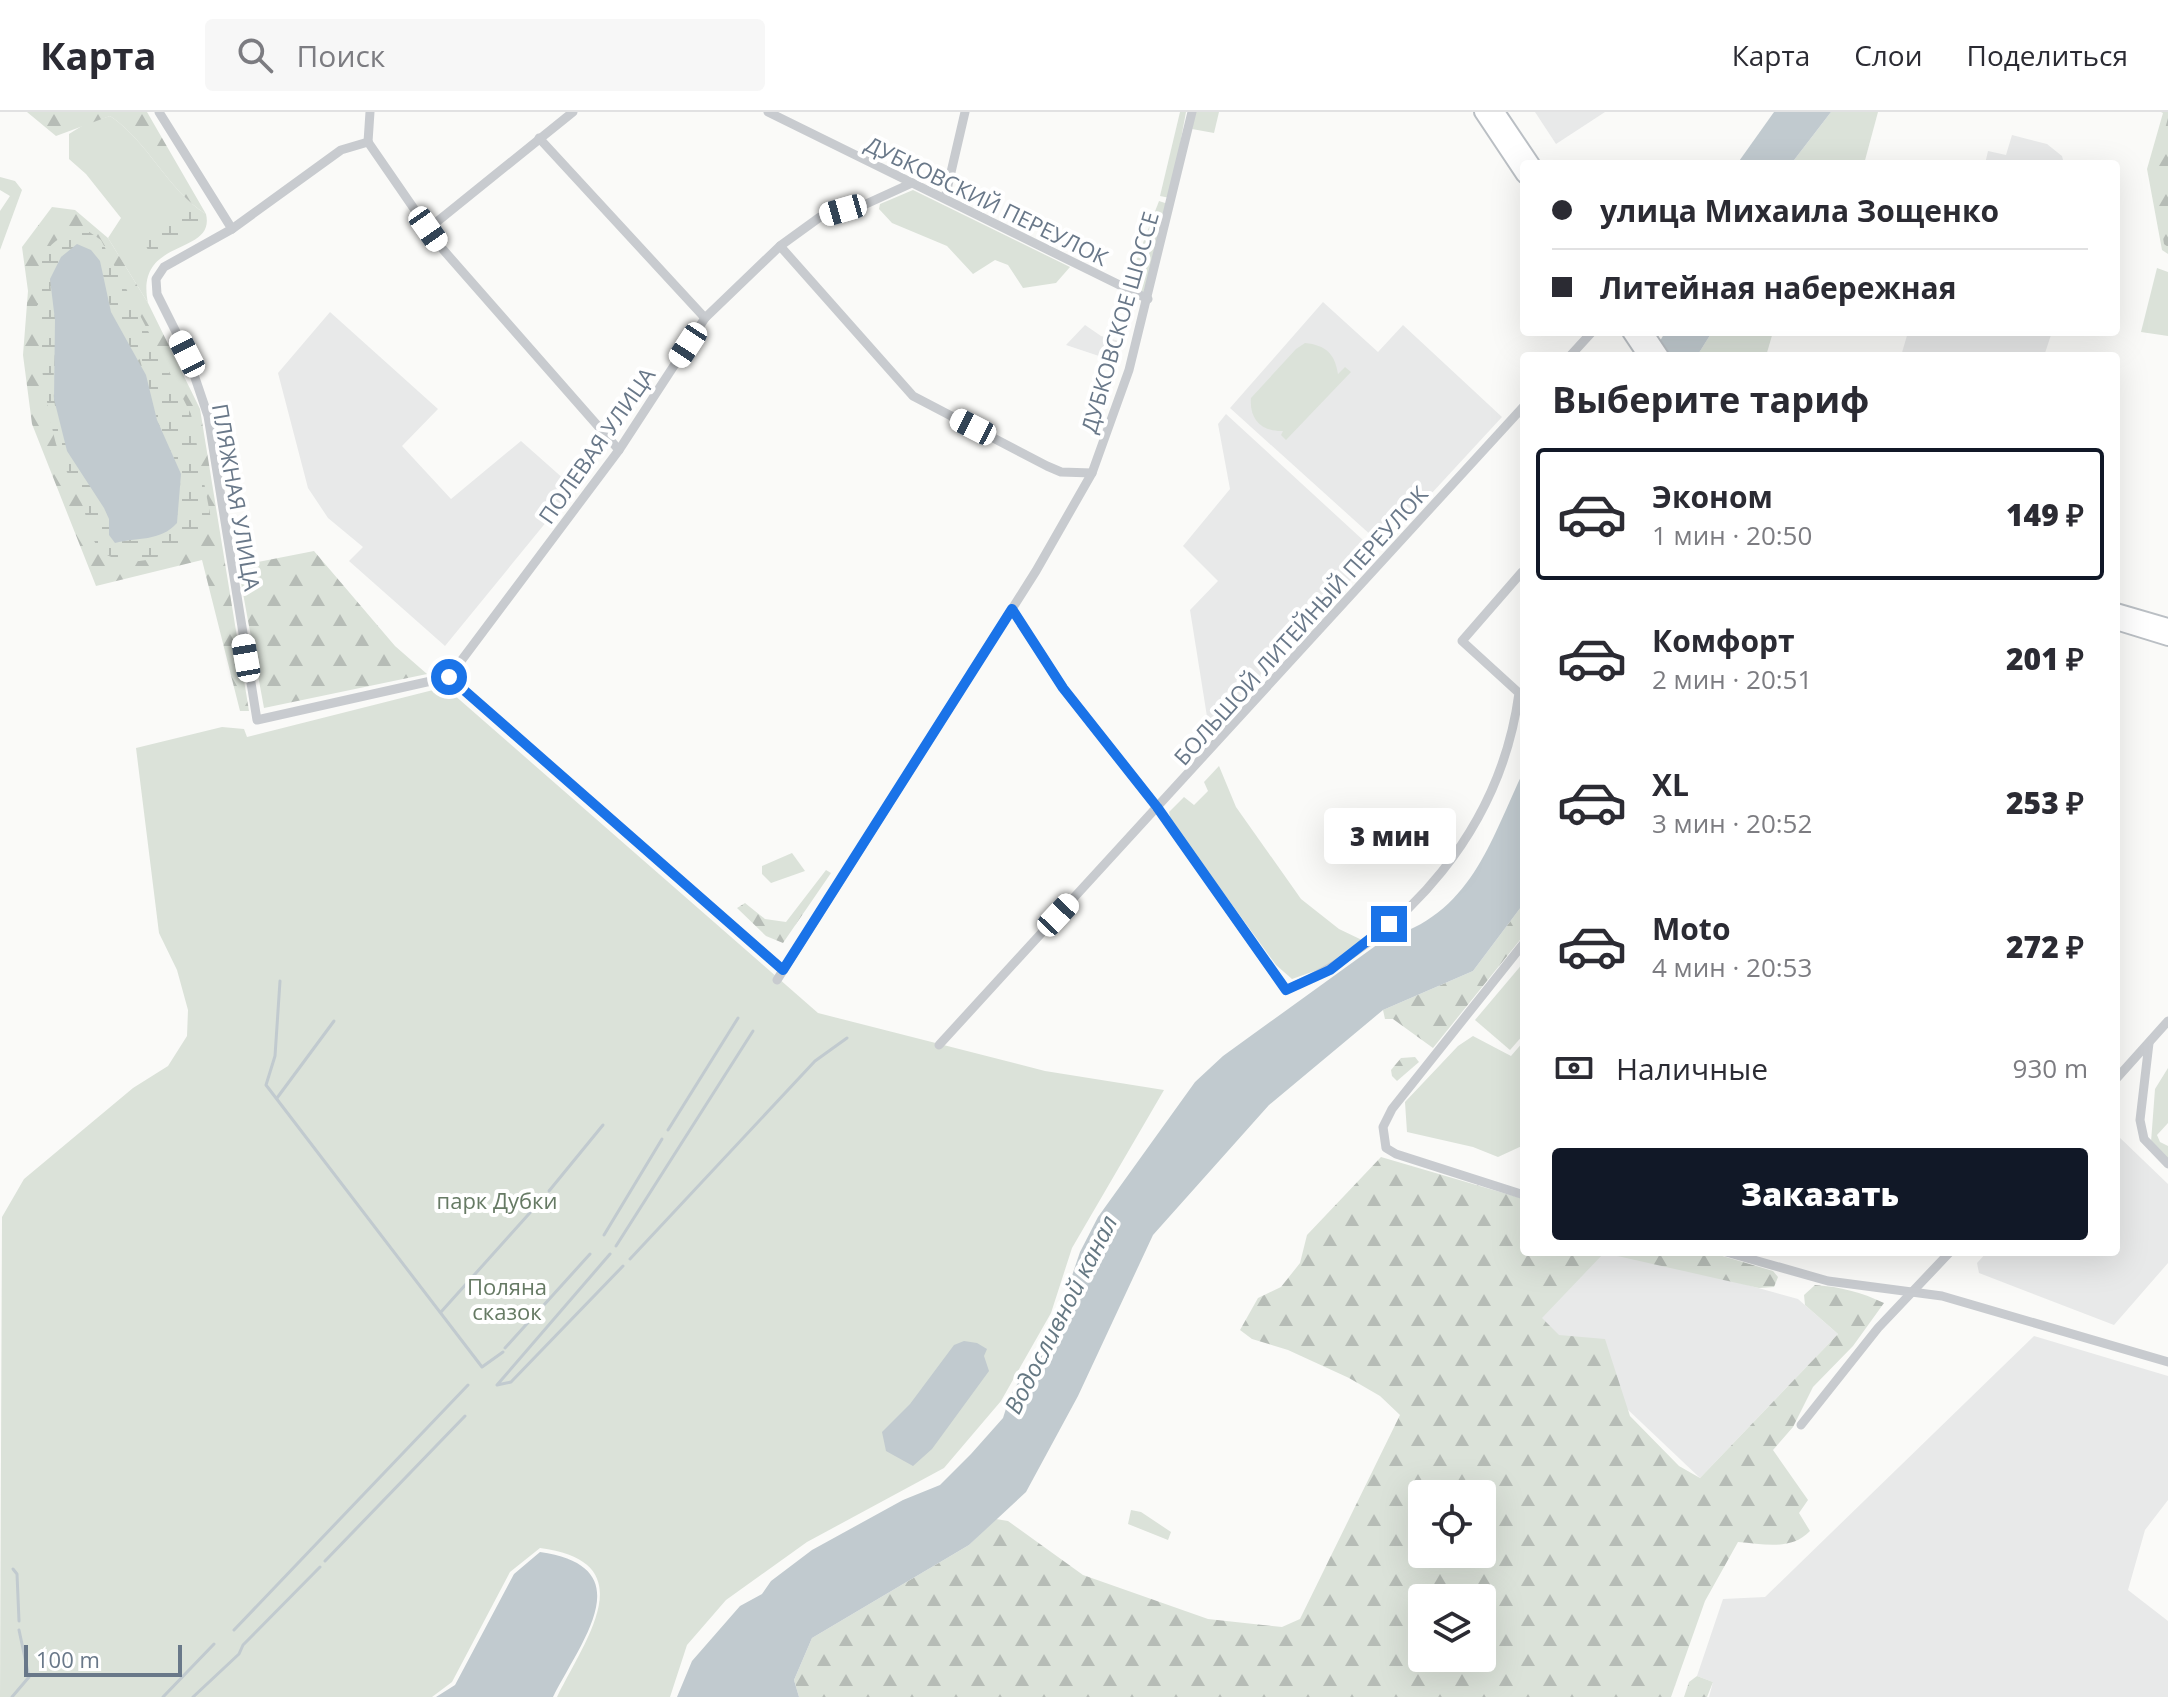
<!DOCTYPE html>
<html lang="ru">
<meta charset="utf-8">
<style>
:root{--surface:#fff;--page:#f7f7f7;--text:#2b2b33;--muted:#7c7c81;--line:#e1e1e2;--accent:#111827}
body{margin:0;font-family:"Open Sans",sans-serif;background:var(--page);color:var(--text);height:100vh;display:flex;flex-direction:column;font-size:30px;white-space:nowrap}
*{box-sizing:border-box;margin:0}
p{font-size:26px;color:var(--muted)}
.icon{flex:none;width:44px;height:44px;fill:none;stroke:currentColor;stroke-width:2;stroke-linecap:round;stroke-linejoin:round}
.map{position:relative;flex:1;overflow:hidden}
.side{position:absolute;left:1520px;top:240px;width:600px;height:904px;display:flex;flex-direction:column;background:var(--surface);border-radius:8px;box-shadow:0 8px 32px #0002}
.side>*{flex:none}
.guide{position:absolute;left:1520px;top:48px;width:600px;height:176px;border-radius:8px;box-shadow:0 8px 32px #0002;display:grid;align-content:center;height:176px;padding:0 32px;background:var(--surface)}
.fabs{position:absolute;left:1408px;top:1368px;display:grid;gap:16px}
.fabs a{display:grid;place-items:center;width:88px;height:88px;border-radius:8px;background:var(--surface);box-shadow:0 8px 32px #0002;font-size:40px}
.scale{position:absolute;left:24px;bottom:20px;width:158px;box-sizing:border-box;padding-left:8px;border:4px solid #697889;border-top:0;font-size:22px;line-height:28px;white-space:nowrap;color:#697889;-webkit-text-stroke:6px #fff;paint-order:stroke}
.end{position:absolute;width:36px;height:36px;margin:-18px;border:10px solid #1a73e8;background:#fff;box-shadow:0 0 0 4px #fff}
.from{border-radius:50%}
.bubble{position:absolute;height:56px;border-radius:8px;background:var(--surface);box-shadow:0 8px 32px #0002;font-size:26px;font-weight:800;line-height:56px;text-align:center}
.car{position:absolute;width:24px;height:48px;margin:-24px -12px;border-radius:10px;box-shadow:0 0 6px 2px #0007;background:linear-gradient(#fff 24%,#345 0 40%,#fff 0 76%,#345 0 86%,#fff 0)}
.guide b{display:flex;align-items:center;gap:28px;height:76px;font-size:30px}
.guide b+b{border-top:2px solid var(--line)}
.guide i{width:20px;height:20px;background:var(--text)}
ul{padding:0;list-style:none}
li{display:flex;align-items:center;gap:24px;height:132px;margin:0 16px 12px;padding:0 16px;border:4px solid transparent;border-radius:8px}
li div{flex:1}
li b{display:block;font-size:30px}
li em{font-style:normal;font-weight:800}
li.current{border-color:var(--accent)}
li>.icon{width:72px;height:72px;stroke-width:1.5}
h2{padding:0 32px;font-size:36px;line-height:96px}
.pay{display:flex;align-items:center;gap:20px;height:88px;padding:0 32px;font-size:30px}
.pay p{margin-inline-start:auto}
.action{display:flex;gap:16px;margin-top:auto;padding:16px 32px}
.action a{flex:1;height:92px;border-radius:8px;background:var(--accent);color:#fff;font-size:32px;font-weight:800;line-height:92px;text-align:center}
header{display:flex;align-items:center;gap:48px;box-sizing:border-box;height:112px;padding:0 40px;background:var(--surface);border-bottom:2px solid var(--line)}
header strong{font-size:38px}
nav{display:flex;gap:44px;margin-inline-start:auto;font-size:28px}
.search{width:560px;height:72px;background:var(--page);display:flex;align-items:center;gap:20px;box-sizing:border-box;padding:0 28px;border-radius:8px;color:var(--muted);font-size:30px}
.map>svg:first-child{display:block}
.built{fill:#e8e9e9}
.green{fill:#dbe2d9}
.forest{fill:url(#forest-firs);fill-rule:evenodd}
.wetland{fill:url(#wetland-marsh);fill-rule:evenodd}
.water{fill:#c1cacf}
.lines{fill:none;stroke-linecap:round;stroke-linejoin:round}
.stream{stroke:#c1cacf;stroke-width:3}
.secondary-casing{stroke:#babfc4;stroke-width:18}
.minor{stroke:#c8cbcf;stroke-width:9}
.secondary{stroke:#fff;stroke-width:14}
.route{stroke:#1a73e8;stroke-width:10}
.labels{text-anchor:middle;dominant-baseline:central;stroke-width:8;stroke-linejoin:round;paint-order:stroke}
.street-label{font-size:22px;fill:#697889;stroke:#fff}
.park-label{font-size:22px;fill:#667a64;stroke:#fff}
.water-label{font-size:24px;font-style:italic;fill:#657883;stroke:#fff}
</style>
<header>
<strong>Карта</strong>
<div class="search"><svg class="icon" aria-label="search" viewBox="0 0 24 24"><circle cx="10" cy="10" r="6"/><path d="M15 15l6 6"/></svg>Поиск</div>
<nav><a>Карта</a><a>Слои</a><a>Поделиться</a></nav>
</header>
<div class="map">
<svg width="2168" height="1585" viewBox="0 0 2168 1585">
<defs>
<pattern id="forest-firs" width="22" height="20" patternUnits="userSpaceOnUse" patternTransform="scale(2)"><rect width="22" height="20" fill="#dbe2d9"/><path d="M5 1l3.5 6h-7zM16 11l3.5 6h-7z" fill="#b6bcb6"/></pattern>
<pattern id="wetland-marsh" width="20" height="14" patternUnits="userSpaceOnUse" patternTransform="scale(2)"><rect width="20" height="14" fill="#dbe2d9"/><path d="M1 5h8M5 5V1M11 12h8M15 12V8" fill="none" stroke="#b6bcb6"/></pattern>
</defs>
<rect width="100%" height="100%" fill="#fafaf8"/>
<g class="built">
<polygon points="1535,0 1605,0 1556,32"/>
<polygon points="2012,23 2047,32 2062,44 2064,52 1985,52 1988,39 2006,43"/>
<polygon points="1323,190 1378,240 1403,213 1502,305 1383,434 1230,296"/>
<polygon points="330,200 438,297 402,334 451,387 521,329 574,376 445,534 349,449 363,435 328,406 308,376 278,261"/>
<polygon points="1085,213 1101,224 1119,229 1114,249 1066,233"/>
<polygon points="1908,220 2052,220 2044,244 1901,244"/>
<polygon points="1226,302 1376,440 1213,621 1209,617 1190,498 1218,469 1183,434 1230,377 1218,312"/>
<polygon points="2116,1022 2168,1072 2168,1151 2114,1213 1979,1161 1977,1151 1987,1140 2116,1140"/>
<polygon points="1592,1140 1628,1140 1798,1187 1838,1222 1700,1366 1530,1205"/>
<polygon points="2034,1224 2168,1264 2168,1388 2145,1418 2128,1478 2168,1509 2168,1585 1709,1585 1713,1570 1697,1564 1723,1487 1765,1485"/>
</g>
<g class="green">
<polygon points="1180,0 1186,0 1170,86 1160,84"/>
<polygon points="1195,0 1219,0 1214,21 1192,17"/>
<polygon points="1831,0 1878,0 1864,52 1791,52"/>
<polygon points="2161,0 2168,0 2168,142 2162,138 2147,57 2163,1"/>
<path d="M110,4C149,30 167,78 206,102C216,145 134,124 148,191L108,126L121,106L86,62L69,47V22L85,12Z"/>
<polygon points="0,65 15,69 22,78 0,138 0,99 10,84 0,78"/>
<polygon points="913,78 1070,155 1056,171 1023,176 1008,153 995,148 973,162 947,134 892,111 879,97 880,92"/>
<polygon points="1159,89 1168,92 1146,182 1127,173"/>
<polygon points="2157,156 2168,160 2168,224 2141,220"/>
<polygon points="1712,220 1773,220 1766,244 1697,244"/>
<path d="M1305,231C1326,233 1335,242 1338,262L1345,255L1351,260L1286,328L1281,323L1283,319C1262,320 1249,307 1251,286L1296,237Z"/>
<path d="M445,575L818,901L1045,959L1164,978L1072,1136L1051,1201L1001,1289L944,1356L807,1430L726,1488L687,1533L670,1585H557C586,1526 645,1450 540,1436L510,1460L452,1570L432,1585H0L2,1105L24,1067L133,976L168,954L187,924L188,898L177,858L159,821L136,636L222,615L244,617L247,625Z"/>
<polygon points="1219,654 1236,695 1301,787 1339,817 1364,829 1326,855 1292,867 1276,853 1171,709 1169,700 1184,685 1194,693 1208,679 1204,670"/>
<polygon points="792,741 805,759 771,771 762,762 762,754"/>
<polygon points="1524,850 1524,922 1510,938 1475,908"/>
<polygon points="1473,924 1511,944 1524,929 1524,1033 1498,1045 1473,1035 1407,1020 1405,990 1458,934"/>
<polygon points="2168,956 2168,1011 2157,1023 2160,1030 2168,1034 2168,1050 2151,1030 2155,977"/>
<polygon points="1131,1398 1141,1400 1171,1420 1168,1428 1128,1412"/>
</g>
<g class="forest">
<path d="M27,0H147L206,102C167,78 149,30 110,4L56,24Z"/>
<polygon points="2168,6 2168,135 2164,132 2153,60"/>
<polygon points="52,95 75,98 108,126 148,191 200,297 249,599 240,599 202,448 96,474 32,312 23,243 28,179 22,135"/>
<polygon points="314,439 395,534 427,562 264,596 238,454"/>
<polygon points="826,758 831,761 783,831 766,824 737,796 745,791 765,807 786,810"/>
<polygon points="1524,791 1524,823 1433,936 1393,907 1385,907 1383,898 1473,859"/>
<polygon points="1415,945 1419,950 1397,969 1392,964 1391,958 1401,946"/>
<path d="M1381,1045L1524,1087V1140H1709L1773,1159L1778,1165L1774,1175L1759,1176L1604,1141L1542,1206L1559,1223L1605,1227L1630,1304L1679,1354L1700,1366L1838,1222L1805,1193L1804,1183L1815,1173C1841,1175 1861,1180 1884,1191L1853,1234L1813,1275L1793,1315L1773,1338L1808,1388L1799,1401L1810,1419C1791,1439 1764,1432 1738,1430L1705,1489L1671,1585H799L794,1568L812,1526L969,1433L996,1407L1008,1409L1083,1463L1208,1507L1282,1515L1300,1507L1400,1303L1380,1284L1349,1266L1288,1238L1252,1227L1240,1218L1258,1186L1281,1175L1300,1151L1307,1123ZM1422,1382H1482V1442H1422ZM1422,1486H1482V1546H1422Z"/>
<polygon points="1697,1564 1713,1570 1707,1585 1684,1585 1689,1570"/>
</g>
<g class="wetland">
<polygon points="187,94 203,109 199,119 158,141 148,138 144,130"/>
<path d="M85,117L101,128L191,302L211,407C185,431 153,459 114,446C90,439 89,411 82,391C75,372 62,355 57,335C46,298 24,167 48,137C57,125 71,120 85,117ZM100,149L111,200L124,227L140,248L157,308L181,362L177,412C164,417 145,431 131,428C114,425 112,411 105,398C84,361 59,331 54,287C52,261 57,233 55,207C53,189 48,175 52,158Z"/>
</g>
<g class="water">
<polygon points="1774,0 1831,0 1791,52 1737,52"/>
<path d="M77,132L91,138L100,149L111,200L146,263L157,308L181,362L177,411C160,430 137,425 115,431L109,423V407L104,396L67,339L54,287L55,208L50,167L61,145Z"/>
<polygon points="1665,220 1712,220 1697,244 1652,244"/>
<path d="M1524,658V791L1473,859L1383,898L1269,993L1153,1123L1078,1284L1026,1380L969,1433L812,1526L794,1568L799,1585H677L692,1549L740,1494L762,1482L771,1469L812,1438L903,1388L940,1373L971,1342L1003,1306L1010,1284L1058,1205L1080,1140L1098,1105L1195,970L1223,944L1385,827C1471,802 1489,732 1524,658Z"/>
<polygon points="964,1229 977,1231 987,1237 984,1244 989,1259 932,1337 913,1354 886,1339 882,1320 910,1292 954,1233"/>
<path d="M540,1440C643,1455 581,1529 553,1585H436L455,1573L514,1462Z"/>
</g>
<g class="lines">
<g class="stream">
<polyline points="280,869 275,944 266,973 482,1255 503,1240"/>
<polyline points="277,986 334,909"/>
<polyline points="668,1018 738,906"/>
<polyline points="549,1079 603,1013"/>
<polyline points="604,1123 662,1027"/>
<polyline points="616,1134 753,919"/>
<polyline points="610,1142 497,1273 511,1270 623,1154"/>
<polyline points="630,1147 815,949 847,926"/>
<polyline points="441,1200 545,1084"/>
<polyline points="505,1236 590,1142"/>
<polyline points="325,1449 465,1304"/>
<polyline points="13,1457 17,1462 19,1509"/>
<polyline points="234,1518 468,1273"/>
<polyline points="12,1585 29,1565 19,1518"/>
<polyline points="163,1585 214,1532"/>
<polyline points="193,1585 239,1542 243,1533 320,1455"/>
</g>
<g class="secondary-casing">
<g id="secondary">
<polyline points="1482,0 1524,63"/>
<polyline points="1497,0 1532,52"/>
<polyline points="1630,220 1646,244"/>
<polyline points="1645,220 1661,244"/>
<polyline points="2116,499 2168,514"/>
<polyline points="2116,510 2168,526"/>
</g>
</g>
<g class="minor">
<polyline points="159,0 232,117 164,155 156,167 157,182 187,242 208,304 257,608 449,565"/>
<polyline points="768,0 1148,187"/>
<polyline points="539,26 705,206"/>
<polyline points="368,30 439,133 619,338"/>
<polyline points="368,30 370,0"/>
<polyline points="945,86 965,0"/>
<polyline points="232,117 341,38 368,30"/>
<polyline points="428,117 573,0"/>
<polyline points="780,134 913,284 1047,354 1061,360 1092,361"/>
<polyline points="1570,244 1592,220"/>
<path d="M1012,497L1063,576L1157,695L1286,878C1409,824 1501,715 1519,581L1462,529L1522,460"/>
<polyline points="449,565 619,338 705,206 780,134 820,105 866,92 912,71"/>
<polyline points="449,565 783,858"/>
<polyline points="1524,831 1392,997 1383,1015 1386,1036 1396,1042 1524,1083"/>
<polyline points="777,868 1036,459 1092,361 1129,258 1192,0"/>
<polyline points="2149,931 2140,1008 2144,1027 2168,1052"/>
<polyline points="939,933 1524,294"/>
<polyline points="2116,967 2168,909"/>
<polyline points="1726,1140 1828,1169 1942,1184 2168,1250"/>
<polyline points="1801,1313 1878,1216 1950,1140"/>
</g>
<use href="#secondary" class="secondary"/>
</g>
<g class="lines">
<polyline class="route" points="449,565 783,858 1012,497 1063,576 1157,695 1286,878 1330,858 1389,812"/>
</g>
<g class="labels">
<g class="street-label">
<text transform="translate(987 88) rotate(26)">ДУБКОВСКИЙ ПЕРЕУЛОК</text>
<text transform="translate(1119 210) rotate(-74)">ДУБКОВСКОЕ ШОССЕ</text>
<text transform="translate(596 333) rotate(-55)">ПОЛЕВАЯ УЛИЦА</text>
<text transform="translate(237 385) rotate(80)">ПЛЯЖНАЯ УЛИЦА</text>
<text transform="translate(1300 513) rotate(-48)">БОЛЬШОЙ ЛИТЕЙНЫЙ ПЕРЕУЛОК</text>
</g>
<g class="park-label">
<text x="497" y="1088">парк Дубки</text>
<text x="507" y="1174">Поляна<tspan x="507" dy="25">сказок</tspan></text>
</g>
<g class="water-label">
<text transform="translate(1060 1202) rotate(-63)">Водосливной канал</text>
</g>
</g>
</svg>
<div class="fabs">
<a><svg class="icon" aria-label="locate" viewBox="0 0 24 24"><circle cx="12" cy="12" r="6"/><path d="M12 2v4M12 18v4M2 12h4M18 12h4"/></svg></a>
<a><svg class="icon" aria-label="layers" viewBox="0 0 24 24"><path d="M12 4l9 5-9 5-9-5zM3 14l9 5 9-5"/></svg></a>
</div>
<div class="scale">100 m</div>
<i class="end from" style="left:449px;top:565px"></i>
<i class="end" style="left:1389px;top:812px"></i>
<div class="bubble" style="left:1324px;top:696px;width:132px">3 мин</div>
<i class="car" style="left:843px;top:98px;rotate:254deg"></i>
<i class="car" style="left:428px;top:117px;rotate:145deg"></i>
<i class="car" style="left:688px;top:233px;rotate:213deg"></i>
<i class="car" style="left:187px;top:242px;rotate:333deg"></i>
<i class="car" style="left:973px;top:315px;rotate:297deg"></i>
<i class="car" style="left:246px;top:546px;rotate:350deg"></i>
<i class="car" style="left:1058px;top:803px;rotate:43deg"></i>
<div class="guide">
<b><i class="from"></i>улица Михаила Зощенко</b>
<b><i></i>Литейная набережная</b>
</div>
<section class="side">
<h2>Выберите тариф</h2>
<ul>
<li class="current"><svg class="icon" aria-label="car" viewBox="0 0 24 24"><path d="M5 17H2v-5l4-1 3-4h7l3 4 3 1v5h-3M9 17h6M6 11h13"/><circle cx="7" cy="17" r="2"/><circle cx="17" cy="17" r="2"/></svg><div><b>Эконом</b><p>1 мин · 20:50</p></div><em>149 ₽</em></li>
<li><svg class="icon" aria-label="car" viewBox="0 0 24 24"><path d="M5 17H2v-5l4-1 3-4h7l3 4 3 1v5h-3M9 17h6M6 11h13"/><circle cx="7" cy="17" r="2"/><circle cx="17" cy="17" r="2"/></svg><div><b>Комфорт</b><p>2 мин · 20:51</p></div><em>201 ₽</em></li>
<li><svg class="icon" aria-label="car" viewBox="0 0 24 24"><path d="M5 17H2v-5l4-1 3-4h7l3 4 3 1v5h-3M9 17h6M6 11h13"/><circle cx="7" cy="17" r="2"/><circle cx="17" cy="17" r="2"/></svg><div><b>XL</b><p>3 мин · 20:52</p></div><em>253 ₽</em></li>
<li><svg class="icon" aria-label="car" viewBox="0 0 24 24"><path d="M5 17H2v-5l4-1 3-4h7l3 4 3 1v5h-3M9 17h6M6 11h13"/><circle cx="7" cy="17" r="2"/><circle cx="17" cy="17" r="2"/></svg><div><b>Moto</b><p>4 мин · 20:53</p></div><em>272 ₽</em></li>
</ul>
<div class="pay"><svg class="icon" aria-label="cash" viewBox="0 0 24 24"><path d="M3 7h18v10H3z"/><circle cx="12" cy="12" r="2"/></svg>Наличные<p>930 m</p></div>
<div class="action"><a>Заказать</a></div>
</section>
</div>
